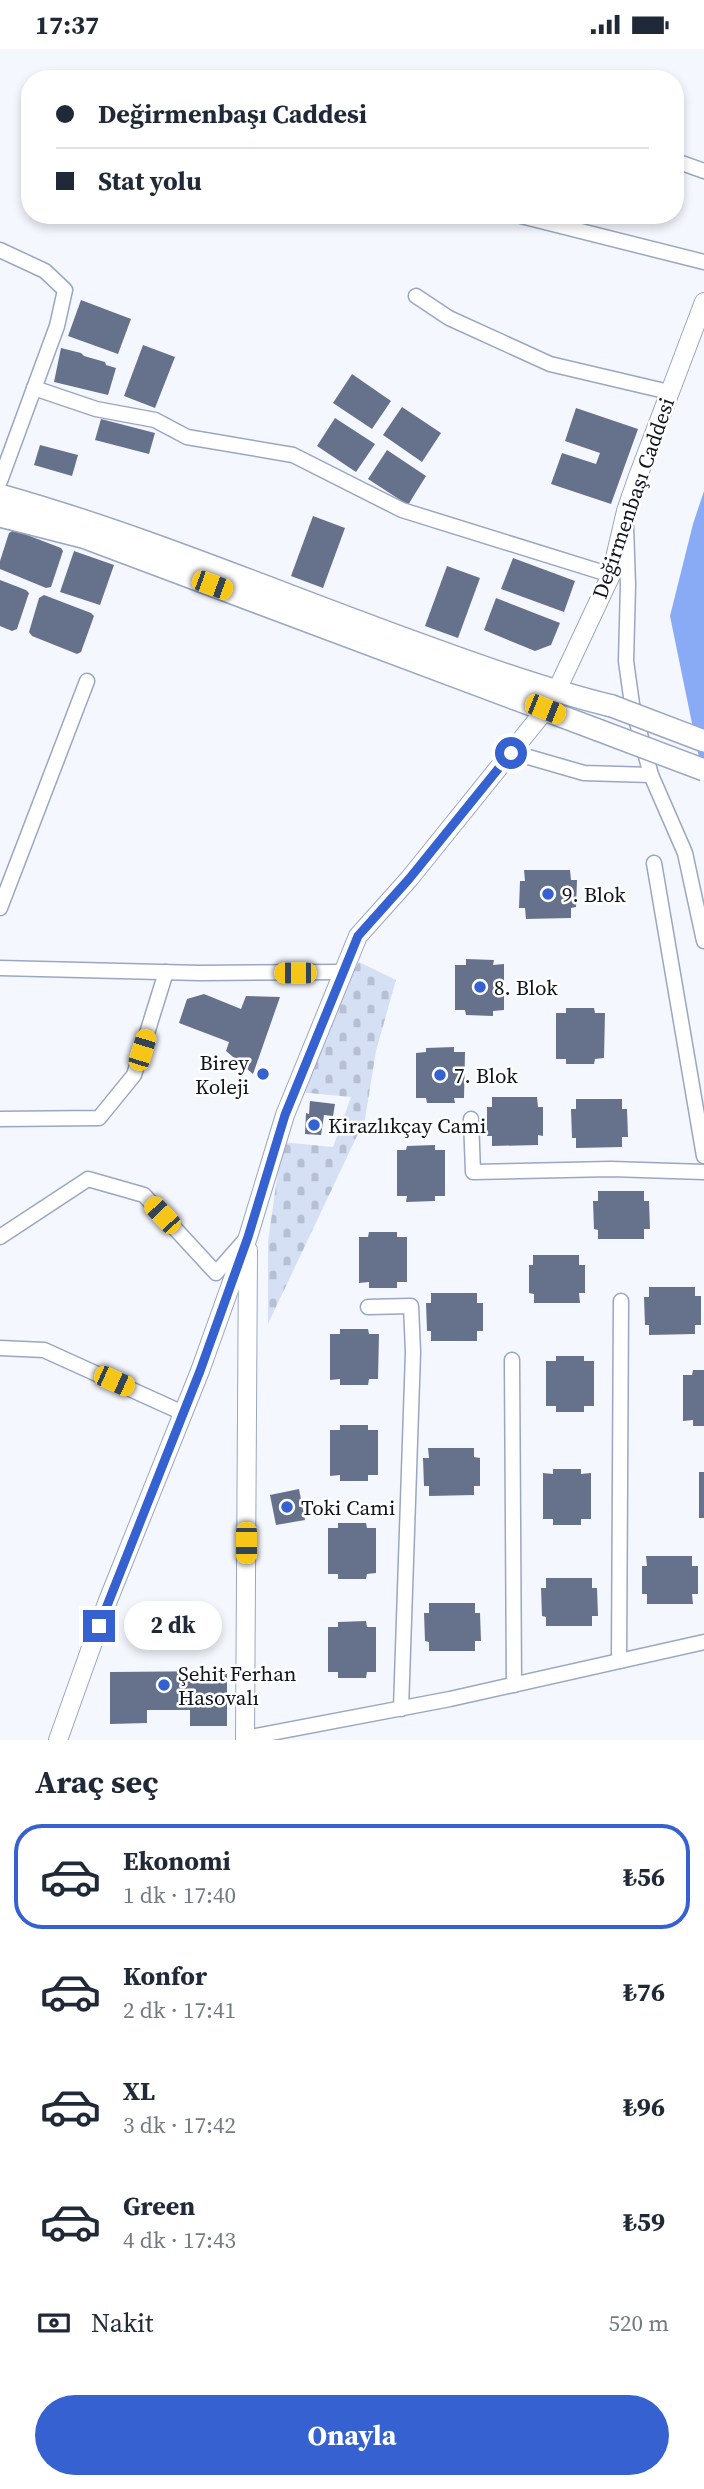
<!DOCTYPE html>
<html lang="tr">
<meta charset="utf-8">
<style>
:root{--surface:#fff;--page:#f2f2f3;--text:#1f2937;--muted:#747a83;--line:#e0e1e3;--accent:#3661d1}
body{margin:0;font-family:"Source Serif 4",serif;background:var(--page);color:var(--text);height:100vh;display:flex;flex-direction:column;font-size:26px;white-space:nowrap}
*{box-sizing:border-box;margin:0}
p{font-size:23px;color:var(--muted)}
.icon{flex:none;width:38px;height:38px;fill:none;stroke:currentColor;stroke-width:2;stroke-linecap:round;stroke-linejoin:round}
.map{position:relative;height:1691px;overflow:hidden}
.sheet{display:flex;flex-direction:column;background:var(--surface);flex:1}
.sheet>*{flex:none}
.top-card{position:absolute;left:21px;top:21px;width:663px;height:154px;border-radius:28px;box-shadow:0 4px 10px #0003;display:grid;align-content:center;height:154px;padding:0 35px;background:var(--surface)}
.end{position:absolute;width:32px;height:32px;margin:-16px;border:9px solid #3661d1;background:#fff;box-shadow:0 0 0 4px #fff}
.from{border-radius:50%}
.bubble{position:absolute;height:49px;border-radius:24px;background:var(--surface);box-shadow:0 4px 10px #0003;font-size:23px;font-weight:700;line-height:49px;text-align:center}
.car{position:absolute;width:21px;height:42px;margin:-21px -10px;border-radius:9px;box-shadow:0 0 5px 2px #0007;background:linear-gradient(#f5c518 24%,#345 0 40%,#f5c518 0 76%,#345 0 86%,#f5c518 0)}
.top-card b{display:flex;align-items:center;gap:24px;height:66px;font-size:26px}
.top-card b+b{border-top:2px solid var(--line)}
.top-card i{width:18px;height:18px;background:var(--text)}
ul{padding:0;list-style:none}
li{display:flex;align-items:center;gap:21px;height:105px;margin:0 14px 10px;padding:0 21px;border:4px solid transparent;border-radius:28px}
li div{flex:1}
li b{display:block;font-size:26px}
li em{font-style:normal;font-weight:700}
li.selected{border-color:var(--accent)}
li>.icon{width:63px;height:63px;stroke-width:1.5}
h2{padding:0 35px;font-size:32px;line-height:84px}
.pay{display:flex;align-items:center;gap:18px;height:77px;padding:0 35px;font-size:26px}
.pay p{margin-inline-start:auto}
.cta{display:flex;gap:14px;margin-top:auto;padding:14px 35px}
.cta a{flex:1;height:80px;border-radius:42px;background:var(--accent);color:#fff;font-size:28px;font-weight:700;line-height:80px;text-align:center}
.status{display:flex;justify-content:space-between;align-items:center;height:49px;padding:0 35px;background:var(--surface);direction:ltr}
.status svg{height:19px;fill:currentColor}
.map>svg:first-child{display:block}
.cemetery{fill:url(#cemetery-stones)}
.water{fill:#89abf5}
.building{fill:#66728b}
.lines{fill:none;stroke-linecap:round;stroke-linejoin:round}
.minor-casing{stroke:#9aa7c2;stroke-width:17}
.tertiary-casing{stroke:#9aa7c2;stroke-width:20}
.secondary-casing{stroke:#9aa7c2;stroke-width:24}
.minor{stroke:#fff;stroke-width:14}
.tertiary{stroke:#fff;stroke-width:18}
.secondary{stroke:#fff;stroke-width:21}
.secondary-bridge-casing{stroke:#9aa7c2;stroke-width:24;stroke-linecap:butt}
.secondary-bridge{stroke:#fff;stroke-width:21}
.route{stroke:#3661d1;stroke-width:9}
.poi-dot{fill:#3661d1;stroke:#fff;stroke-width:2.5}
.labels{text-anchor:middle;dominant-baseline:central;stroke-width:5;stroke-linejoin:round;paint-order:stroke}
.street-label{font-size:21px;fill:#10141e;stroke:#fff}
.poi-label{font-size:21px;fill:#10141e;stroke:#fff;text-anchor:start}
</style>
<div class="status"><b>17:37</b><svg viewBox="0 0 49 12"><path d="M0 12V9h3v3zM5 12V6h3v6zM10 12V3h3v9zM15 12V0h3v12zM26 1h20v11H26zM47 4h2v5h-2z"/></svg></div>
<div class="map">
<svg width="704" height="1691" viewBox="0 0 704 1691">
<defs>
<pattern id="cemetery-stones" width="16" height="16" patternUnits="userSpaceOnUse" patternTransform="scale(1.75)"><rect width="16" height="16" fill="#d6e0f5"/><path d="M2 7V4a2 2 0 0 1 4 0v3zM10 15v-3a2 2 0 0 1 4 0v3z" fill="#b7bfd2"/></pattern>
</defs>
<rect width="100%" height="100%" fill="#f4f7fd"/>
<polygon class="cemetery" points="359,913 396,931 376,1002 365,1070 268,1275 268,1193 282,1093 333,1098 351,1048 298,1043 347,933"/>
<polygon class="water" points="704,442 704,733 670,567 693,475"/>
<g class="building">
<polygon points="81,251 131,270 118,305 68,287"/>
<polygon points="143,296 175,308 155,359 124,347"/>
<polygon points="61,299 81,304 84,307 105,313 106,316 116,319 108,346 54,333"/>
<polygon points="352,325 391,352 372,380 333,354"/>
<polygon points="402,358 441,384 422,413 383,386"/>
<polygon points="576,359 638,380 611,455 551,435 562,404 596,415 600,404 565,392"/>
<polygon points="335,369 375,395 356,423 317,397"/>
<polygon points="101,370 155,384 149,405 95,391"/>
<polygon points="40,396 78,406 72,427 34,416"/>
<polygon points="387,401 426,427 408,456 368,430"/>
<polygon points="313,467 345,479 323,539 291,527"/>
<polygon points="14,481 61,499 63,502 51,538 46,539 0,520 0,512 9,484"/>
<polygon points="74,502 114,516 100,556 60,543"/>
<polygon points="513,509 575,532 564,563 501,540"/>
<polygon points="447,517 480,529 458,589 425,577"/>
<polygon points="0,531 26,541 29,544 17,580 12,582 0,577"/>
<polygon points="44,546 91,564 94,567 81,603 77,605 32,587 29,583 39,549"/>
<polygon points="496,549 560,574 551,596 535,602 484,581"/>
<polygon points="524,821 570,821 571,831 577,831 576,858 571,859 571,869 526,870 525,859 519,859 520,832 525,832"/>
<polygon points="466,910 494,911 493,916 504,915 504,961 493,962 493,967 466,966 465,961 455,961 455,916 466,916"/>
<polygon points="204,945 241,960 246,947 280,948 253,1025 226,1002 229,993 179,974 187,950"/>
<polygon points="566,959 594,959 595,964 605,964 604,1009 595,1010 594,1015 566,1015 566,1010 556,1010 556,964 566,964"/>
<polygon points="454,998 454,1003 465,1003 464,1049 454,1049 455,1054 427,1054 426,1049 416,1049 416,1004 426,1003 426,999"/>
<polygon points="492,1048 537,1048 538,1058 543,1058 543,1087 538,1086 538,1096 492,1097 492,1087 487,1087 487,1058 492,1058"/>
<polygon points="576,1050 622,1050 622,1060 627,1060 628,1088 622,1088 622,1098 576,1099 576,1089 572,1089 571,1060 576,1060"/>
<polygon points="310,1052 335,1055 333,1067 324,1066 321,1086 305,1085 306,1064 309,1065"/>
<polygon points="435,1096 435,1101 445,1101 445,1147 435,1147 435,1152 406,1153 407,1147 397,1147 397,1101 406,1101 407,1097"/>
<polygon points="598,1142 644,1142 644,1152 649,1152 650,1180 644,1180 644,1190 598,1190 598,1181 594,1180 593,1152 598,1152"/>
<polygon points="369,1183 397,1183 397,1188 407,1188 407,1233 397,1233 397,1239 369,1239 369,1233 359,1234 359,1188 368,1188"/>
<polygon points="533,1206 579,1206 579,1216 585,1216 585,1244 579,1244 580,1254 534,1254 534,1245 529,1244 529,1216 533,1216"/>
<polygon points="649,1238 695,1238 695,1247 701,1247 701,1276 695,1276 695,1285 649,1286 649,1276 645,1276 644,1248 649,1248"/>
<polygon points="431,1244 477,1244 477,1254 483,1254 483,1282 477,1282 477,1292 431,1292 431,1282 427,1282 426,1254 431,1254"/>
<polygon points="340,1280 368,1280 369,1285 379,1285 378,1330 369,1330 368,1336 340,1336 340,1330 330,1331 330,1285 340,1285"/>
<polygon points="556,1307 584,1307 584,1312 594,1312 594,1357 584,1357 584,1363 556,1363 556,1357 546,1357 546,1312 556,1312"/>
<polygon points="693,1321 704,1321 704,1377 693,1377 693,1371 683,1372 683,1326 692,1326"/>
<polygon points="340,1376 368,1376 368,1381 378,1381 378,1426 368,1426 368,1432 340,1432 340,1426 330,1427 330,1381 340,1381"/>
<polygon points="428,1399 474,1399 474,1408 480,1409 480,1437 474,1437 474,1446 429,1447 429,1437 424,1437 423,1409 429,1409"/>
<polygon points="553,1420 581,1420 581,1425 591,1424 591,1470 581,1470 581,1476 553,1476 553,1470 543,1470 543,1424 553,1425"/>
<rect x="699" y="1423" width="5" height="46"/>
<polygon points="299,1440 305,1471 276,1476 270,1446"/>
<polygon points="338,1474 366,1474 367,1479 376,1479 376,1524 367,1525 366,1530 338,1530 338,1525 328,1525 328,1479 338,1479"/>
<polygon points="646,1507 692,1507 692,1517 698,1517 698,1545 692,1545 693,1555 647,1555 647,1545 642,1545 642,1517 647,1517"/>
<polygon points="546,1529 592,1529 592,1539 597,1539 598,1567 592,1567 592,1577 546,1577 546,1568 542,1567 541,1539 546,1539"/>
<polygon points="429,1554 475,1554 475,1564 480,1564 481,1592 475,1592 475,1602 429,1602 429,1593 425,1592 424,1564 429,1564"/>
<polygon points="366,1572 367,1578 376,1578 376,1623 367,1623 366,1629 338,1629 338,1623 328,1623 328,1578 338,1578 338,1573"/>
<polygon points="227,1622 227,1677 190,1677 190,1661 147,1661 147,1674 110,1675 110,1623"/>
</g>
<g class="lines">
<g class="minor-casing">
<g id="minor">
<polyline points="676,112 704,122"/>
<polyline points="517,166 704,213"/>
<polyline points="0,201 45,222 65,241 57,277 0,432"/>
<polyline points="416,247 449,269 550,315 669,343"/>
<polyline points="34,339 96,360 155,371 187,388 293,406 402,461 611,526"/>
<polyline points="626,477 628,536 626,612 632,655 651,726 685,804 704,892"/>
<polyline points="511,703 584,724 651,726"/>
<polyline points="654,814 704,1107"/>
<polyline points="0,859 87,632"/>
<polyline points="0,919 200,924 343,923"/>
<polyline points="0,1070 99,1069 134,1026 166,923"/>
<polyline points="471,1070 473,1123 611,1120 704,1123"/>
<polyline points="0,1188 88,1130 144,1146 216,1224 245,1191"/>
<polyline points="368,1258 411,1257 413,1303 401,1660"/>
<polyline points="0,1299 44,1301 183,1364"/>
<polyline points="512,1311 514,1636"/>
<polyline points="619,1612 621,1252"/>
<polyline points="245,1689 450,1650 704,1593"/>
</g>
</g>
<g class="tertiary-casing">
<g id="tertiary">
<polyline points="556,643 611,526 626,462 637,430 704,253"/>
<polyline points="58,1691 107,1554 200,1322 248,1188 285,1066 358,887 409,830 546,660"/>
<polyline points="245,1691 248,1201"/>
</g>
</g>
<g class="secondary-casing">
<g id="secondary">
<path d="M0,446C146,487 287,548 430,599C490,621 550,642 612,657"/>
<polyline points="0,467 83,488 598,681"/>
</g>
</g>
<use href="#minor" class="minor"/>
<use href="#tertiary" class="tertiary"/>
<use href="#secondary" class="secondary"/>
<g class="secondary-bridge-casing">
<g id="secondary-bridge">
<polyline points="612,657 704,692"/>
<polyline points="598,681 704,721"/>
</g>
</g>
<use href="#secondary-bridge" class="secondary-bridge"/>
</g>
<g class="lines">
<polyline class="route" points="99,1577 200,1322 248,1188 285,1066 358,887 409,830 511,704"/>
</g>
<g class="poi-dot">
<circle cx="548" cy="845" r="7"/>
<circle cx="480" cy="938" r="7"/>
<circle cx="263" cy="1025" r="7"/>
<circle cx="440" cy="1026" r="7"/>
<circle cx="314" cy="1076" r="7"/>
<circle cx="287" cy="1458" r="7"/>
<circle cx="164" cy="1636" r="7"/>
</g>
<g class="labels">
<g class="street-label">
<text transform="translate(633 449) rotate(-71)">Değirmenbaşı Caddesi</text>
</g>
<g class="poi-label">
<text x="562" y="845">9. Blok</text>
<text x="494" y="938">8. Blok</text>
<text x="249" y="1013" text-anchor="end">Birey<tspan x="249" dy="24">Koleji</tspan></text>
<text x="454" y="1026">7. Blok</text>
<text x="328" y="1076">Kirazlıkçay Cami</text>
<text x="301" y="1458">Toki Cami</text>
<text x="178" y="1624">Şehit Ferhan<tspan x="178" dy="24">Hasovalı</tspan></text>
</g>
</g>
</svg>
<i class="end from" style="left:511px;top:704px"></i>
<i class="end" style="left:99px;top:1577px"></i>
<div class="bubble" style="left:124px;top:1552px;width:98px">2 dk</div>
<i class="car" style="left:212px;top:536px;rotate:110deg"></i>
<i class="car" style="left:545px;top:660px;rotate:112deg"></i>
<i class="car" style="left:295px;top:924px;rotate:270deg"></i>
<i class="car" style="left:142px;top:1001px;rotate:17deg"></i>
<i class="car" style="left:162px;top:1166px;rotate:317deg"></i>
<i class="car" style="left:114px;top:1332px;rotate:114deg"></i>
<i class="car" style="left:246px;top:1494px;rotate:180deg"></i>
<div class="top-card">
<b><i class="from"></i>Değirmenbaşı Caddesi</b>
<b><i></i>Stat yolu</b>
</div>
</div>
<section class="sheet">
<h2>Araç seç</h2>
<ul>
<li class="selected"><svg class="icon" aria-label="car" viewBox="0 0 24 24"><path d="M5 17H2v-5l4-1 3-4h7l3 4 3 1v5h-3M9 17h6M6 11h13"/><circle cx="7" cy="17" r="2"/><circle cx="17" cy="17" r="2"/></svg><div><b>Ekonomi</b><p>1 dk · 17:40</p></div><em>₺56</em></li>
<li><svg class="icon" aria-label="car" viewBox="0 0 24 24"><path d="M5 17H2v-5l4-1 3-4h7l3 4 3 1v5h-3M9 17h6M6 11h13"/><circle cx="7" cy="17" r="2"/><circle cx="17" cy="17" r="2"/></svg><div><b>Konfor</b><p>2 dk · 17:41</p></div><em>₺76</em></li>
<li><svg class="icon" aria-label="car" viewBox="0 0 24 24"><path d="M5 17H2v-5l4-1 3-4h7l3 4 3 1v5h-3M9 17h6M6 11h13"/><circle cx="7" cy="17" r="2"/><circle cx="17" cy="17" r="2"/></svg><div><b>XL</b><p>3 dk · 17:42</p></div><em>₺96</em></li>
<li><svg class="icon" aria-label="car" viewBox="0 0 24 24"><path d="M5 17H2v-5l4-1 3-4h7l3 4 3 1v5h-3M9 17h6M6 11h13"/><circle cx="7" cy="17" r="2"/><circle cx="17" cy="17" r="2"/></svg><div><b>Green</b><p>4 dk · 17:43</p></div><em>₺59</em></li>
</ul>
<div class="pay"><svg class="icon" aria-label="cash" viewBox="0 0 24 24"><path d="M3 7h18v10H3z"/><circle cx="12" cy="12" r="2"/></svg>Nakit<p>520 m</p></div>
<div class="cta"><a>Onayla</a></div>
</section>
